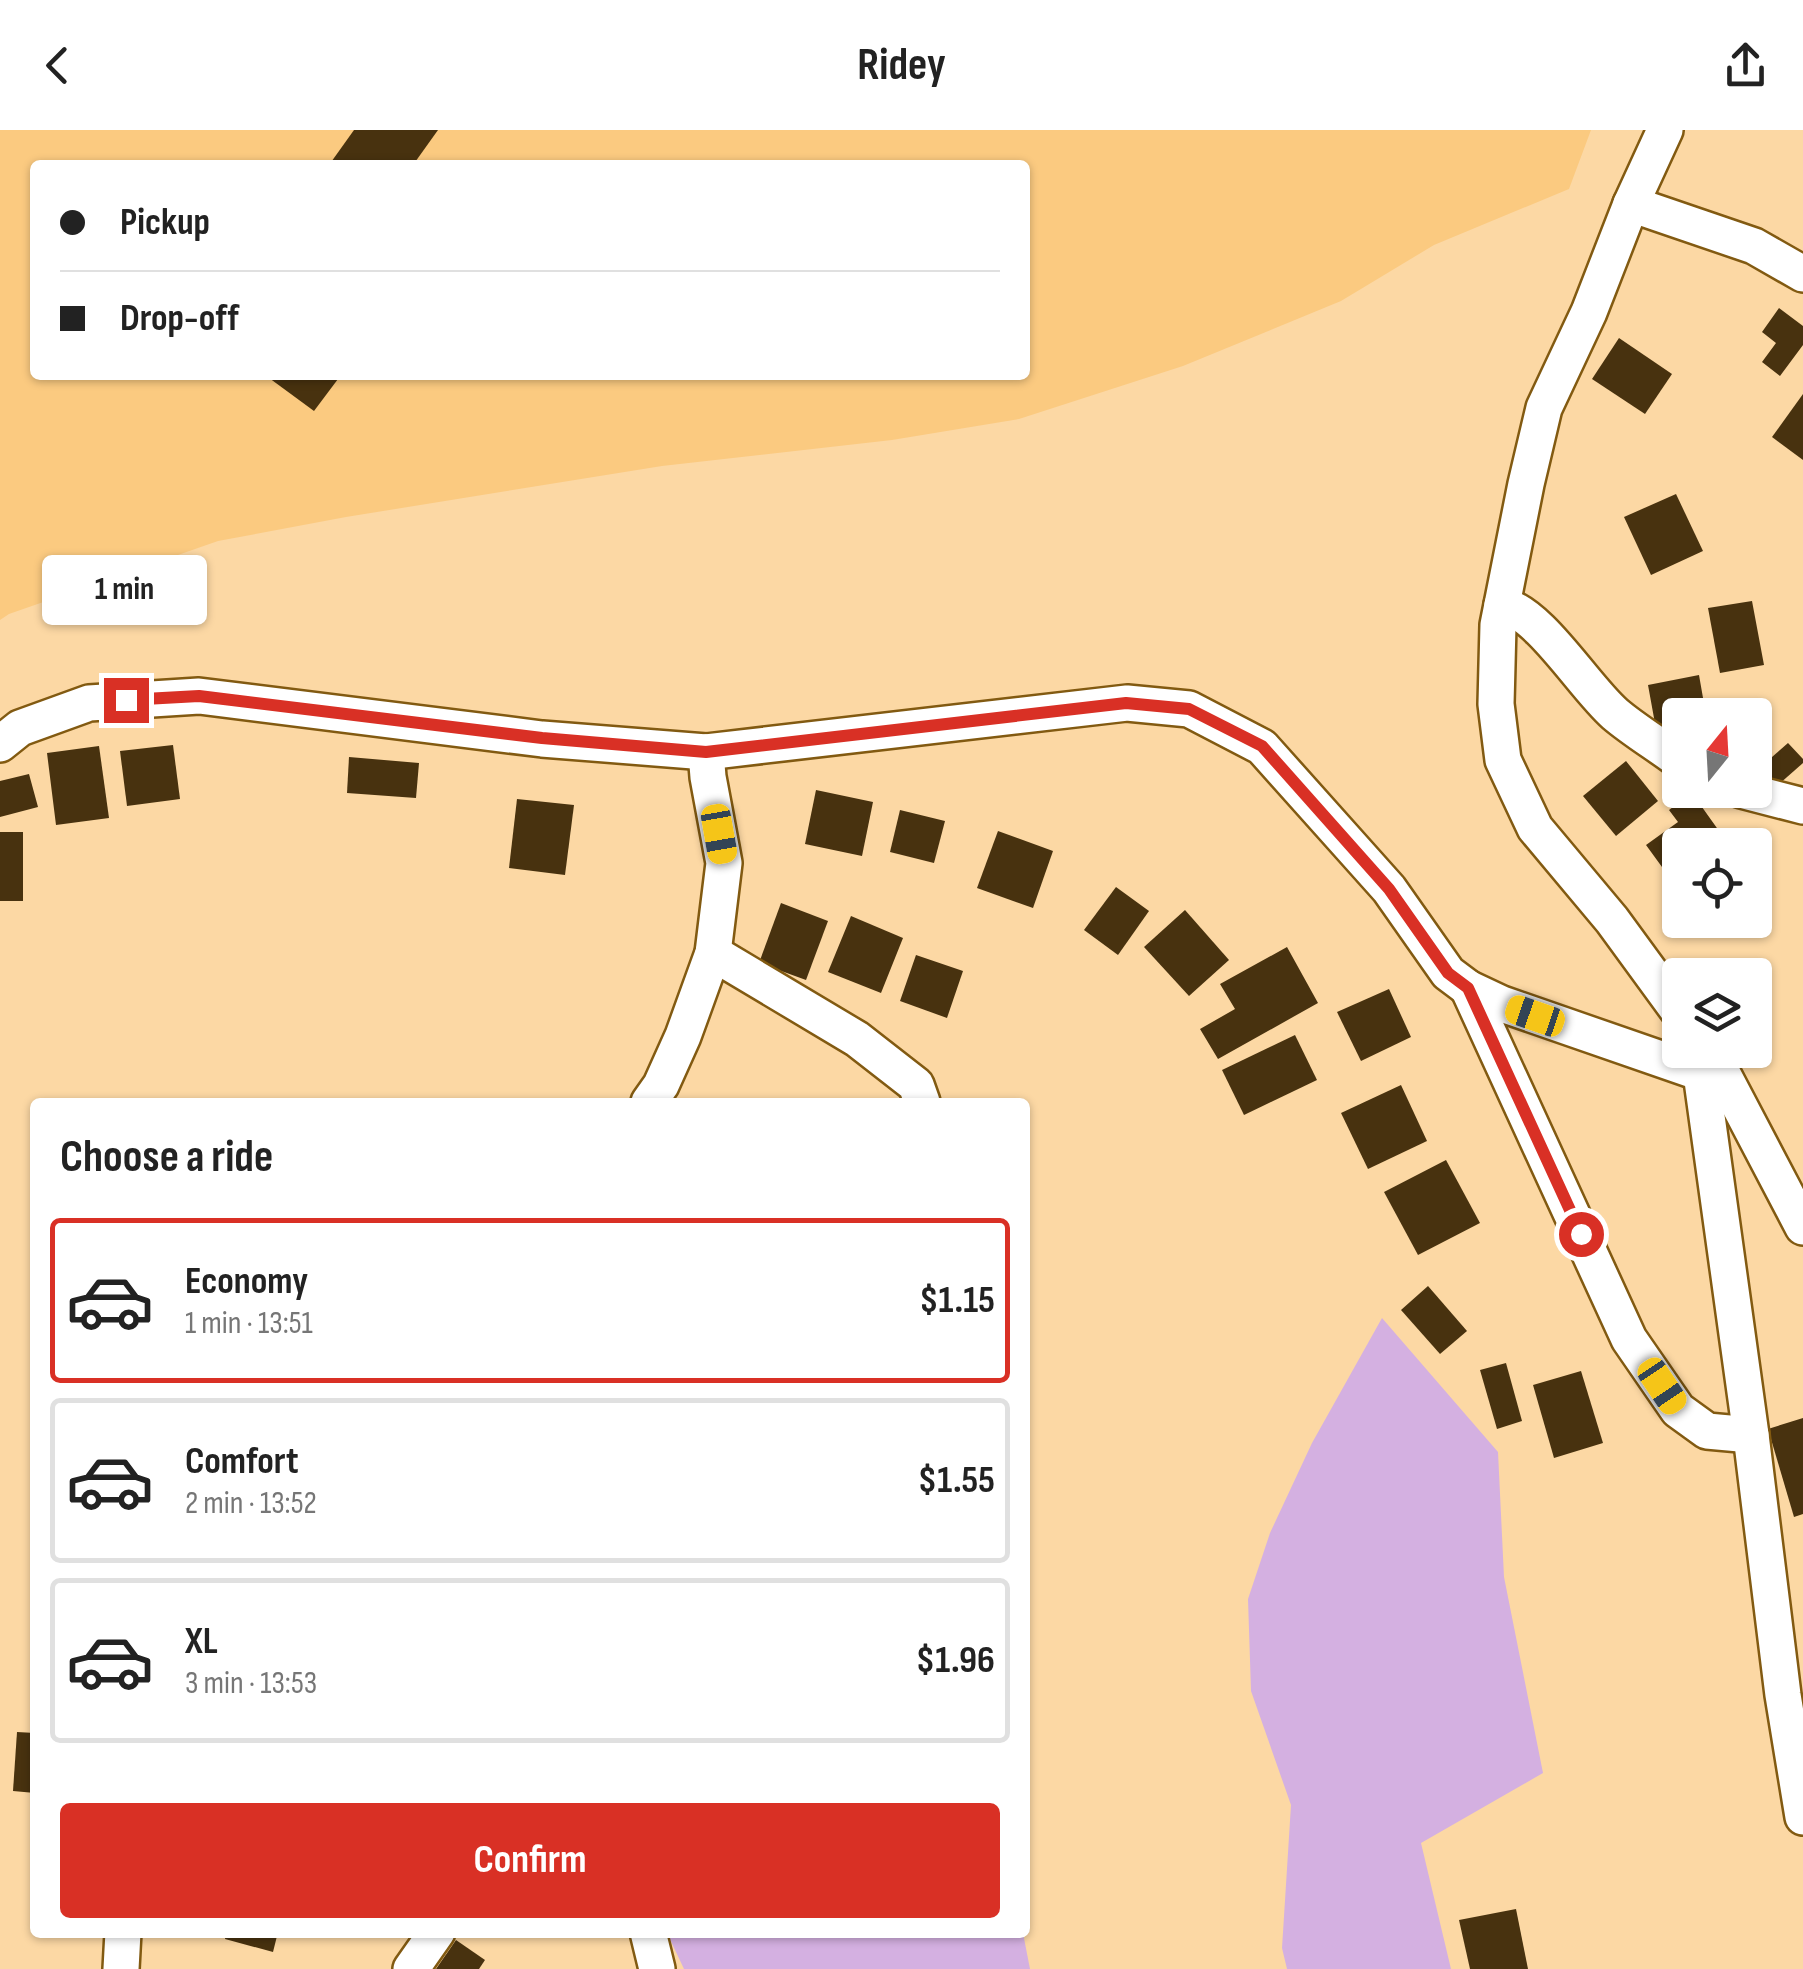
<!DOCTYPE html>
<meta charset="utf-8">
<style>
:root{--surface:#fff;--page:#f2f2f2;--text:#222;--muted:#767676;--line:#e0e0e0;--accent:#d93025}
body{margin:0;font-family:"Sofia Sans Condensed",sans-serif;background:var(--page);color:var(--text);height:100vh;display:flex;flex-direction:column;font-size:38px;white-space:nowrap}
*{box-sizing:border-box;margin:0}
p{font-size:32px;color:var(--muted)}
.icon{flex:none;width:55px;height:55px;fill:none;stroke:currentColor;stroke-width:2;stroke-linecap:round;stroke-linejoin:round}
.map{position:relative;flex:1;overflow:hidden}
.drawer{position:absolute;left:30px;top:968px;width:1000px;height:840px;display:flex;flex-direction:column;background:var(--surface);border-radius:10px;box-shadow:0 2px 8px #0004}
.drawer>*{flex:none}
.hud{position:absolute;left:30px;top:30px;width:1000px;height:220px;border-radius:10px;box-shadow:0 2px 8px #0004;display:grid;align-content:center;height:220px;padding:0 30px;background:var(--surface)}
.needle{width:65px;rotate:18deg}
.buttons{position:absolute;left:1662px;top:568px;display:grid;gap:20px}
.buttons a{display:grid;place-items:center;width:110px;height:110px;border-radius:10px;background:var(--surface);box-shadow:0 2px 8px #0004;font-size:50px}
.end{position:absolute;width:45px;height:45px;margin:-22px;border:12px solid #d93025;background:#fff;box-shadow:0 0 0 5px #fff}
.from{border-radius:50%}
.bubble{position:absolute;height:70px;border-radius:10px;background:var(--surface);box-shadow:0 2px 8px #0004;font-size:32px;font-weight:700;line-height:70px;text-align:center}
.car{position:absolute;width:30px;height:60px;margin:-30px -15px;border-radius:12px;box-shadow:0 0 8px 2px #0007;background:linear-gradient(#f5c518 24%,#345 0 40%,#f5c518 0 76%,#345 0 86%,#f5c518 0)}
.hud b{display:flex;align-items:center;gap:35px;height:95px;font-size:38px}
.hud b+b{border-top:2px solid var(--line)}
.hud i{width:25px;height:25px;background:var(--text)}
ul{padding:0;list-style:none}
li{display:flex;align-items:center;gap:30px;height:165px;margin:0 20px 15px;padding:0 10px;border:5px solid var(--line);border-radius:10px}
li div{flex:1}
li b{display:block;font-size:38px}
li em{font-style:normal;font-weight:700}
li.selected{border-color:var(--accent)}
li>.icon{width:90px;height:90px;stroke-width:1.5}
h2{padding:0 30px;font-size:45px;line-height:120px}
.button{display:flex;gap:20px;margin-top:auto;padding:20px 30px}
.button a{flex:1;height:115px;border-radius:10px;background:var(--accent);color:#fff;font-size:40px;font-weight:700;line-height:115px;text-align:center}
header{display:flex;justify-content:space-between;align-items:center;height:130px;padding:0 30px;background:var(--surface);font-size:45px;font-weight:700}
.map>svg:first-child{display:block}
.built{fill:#fbca80;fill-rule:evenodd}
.green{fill:#d4b0e1}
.building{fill:#48320f}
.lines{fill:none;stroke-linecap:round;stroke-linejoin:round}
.minor-casing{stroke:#825a11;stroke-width:40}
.minor{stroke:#fff;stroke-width:35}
.route{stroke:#d93025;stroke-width:12}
</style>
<header><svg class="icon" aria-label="back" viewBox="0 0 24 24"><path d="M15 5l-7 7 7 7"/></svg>Ridey<svg class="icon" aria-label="share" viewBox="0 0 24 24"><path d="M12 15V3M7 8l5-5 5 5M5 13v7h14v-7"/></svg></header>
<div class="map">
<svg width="1803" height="1839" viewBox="0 0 1803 1839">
<rect width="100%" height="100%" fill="#fcd8a4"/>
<path class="built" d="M0,0H1591L1569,59L1434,115L1341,171L1183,236L1019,289L892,310L662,336L346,387L218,411L9,484L0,490ZM35,35H1025V245H35Z"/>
<g class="green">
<polygon points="1382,1188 1498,1322 1504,1447 1543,1643 1421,1713 1451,1839 1287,1839 1282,1818 1291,1675 1251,1561 1248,1469 1270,1403 1312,1313"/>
<polygon points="667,1803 1023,1803 1030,1839 684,1839"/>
</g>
<g class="building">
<polygon points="354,0 438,0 413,35 329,35"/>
<polygon points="1779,178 1803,196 1803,215 1780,246 1762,232 1776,213 1762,202"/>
<polygon points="1619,208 1672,244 1645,284 1592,249"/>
<polygon points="265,245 341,245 314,281"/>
<polygon points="1803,264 1803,330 1772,307"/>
<polygon points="1676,364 1703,421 1651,445 1624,387"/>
<polygon points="1752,471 1764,535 1720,543 1708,478"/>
<polygon points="1699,545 1706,585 1680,585 1680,594 1656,599 1648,555"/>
<polygon points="1788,613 1803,629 1803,633 1771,661 1755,642"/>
<polygon points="173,615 180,669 127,676 120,621"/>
<polygon points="99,616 109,688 56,695 47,623"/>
<polygon points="349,627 419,633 416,668 347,663"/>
<polygon points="1626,631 1658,671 1616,706 1583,666"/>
<polygon points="29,644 38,677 0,687 0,651"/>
<polygon points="816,660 873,672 862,726 805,714"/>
<polygon points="1692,663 1729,715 1680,715 1680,743 1671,731 1662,737 1646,715 1678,692 1669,680"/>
<polygon points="517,669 574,675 565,745 509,738"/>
<polygon points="900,680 945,691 934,733 890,722"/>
<polygon points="998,701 1053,721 1033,778 977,758"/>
<rect x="0" y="702" width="23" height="69"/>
<polygon points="1116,757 1149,781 1118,825 1084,800"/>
<polygon points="781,773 828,791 806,850 759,833"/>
<polygon points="1185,780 1229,830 1189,866 1144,817"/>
<polygon points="851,786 903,808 881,863 828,842"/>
<polygon points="1287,817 1318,873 1218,929 1200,899 1235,879 1220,854"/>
<polygon points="916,825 963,841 947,888 900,871"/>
<polygon points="1389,859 1411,907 1361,931 1337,882"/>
<polygon points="1295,905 1317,950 1244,985 1222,940"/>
<polygon points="1401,955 1427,1011 1368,1039 1341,983"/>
<polygon points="1446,1030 1480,1093 1418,1125 1384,1062"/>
<polygon points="1428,1156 1467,1201 1440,1224 1401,1180"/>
<polygon points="1506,1233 1522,1291 1497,1299 1480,1240"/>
<polygon points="1581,1241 1603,1313 1554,1328 1533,1255"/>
<polygon points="1803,1288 1803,1384 1794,1387 1768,1299"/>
<polygon points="17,1602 35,1603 35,1663 13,1661"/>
<polygon points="1516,1779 1528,1839 1470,1839 1459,1790"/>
<polygon points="226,1802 278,1802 273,1822 225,1809"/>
<polygon points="456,1810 485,1830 479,1839 436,1839"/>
</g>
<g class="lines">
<g class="minor-casing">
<g id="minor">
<polyline points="1665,0 1631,74 1589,182 1544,278 1526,354 1498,495 1496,574 1503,630 1535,698 1612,790 1680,883"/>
<polyline points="1631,74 1754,116 1803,144"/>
<path d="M1502,475C1540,483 1584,557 1615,584C1635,601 1659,615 1680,631"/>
<polyline points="0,614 20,598 89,573 199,566 542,609 706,622 1127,573 1189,579 1262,617 1389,759 1448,843 1468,858 1502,874 1701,943 1718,935"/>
<polyline points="1741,660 1803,676"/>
<polyline points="713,823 857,909 916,955 922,972"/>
<polyline points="1468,858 1629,1209 1678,1280 1707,1301 1751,1305"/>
<polyline points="1707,920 1718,935 1803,1097"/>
<polyline points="1701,943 1751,1305 1783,1565 1803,1687"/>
<polyline points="649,972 661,955 683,906 713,823 724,733 708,647 706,622"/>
<polyline points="648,1802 657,1839"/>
<polyline points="121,1839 123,1802"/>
<polyline points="411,1839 437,1802"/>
</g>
</g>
<use href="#minor" class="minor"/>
</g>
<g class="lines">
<polyline class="route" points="126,570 199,566 542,608 706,622 1126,573 1189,579 1262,616 1389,759 1448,843 1468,858 1581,1104"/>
</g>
</svg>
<div class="buttons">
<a><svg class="needle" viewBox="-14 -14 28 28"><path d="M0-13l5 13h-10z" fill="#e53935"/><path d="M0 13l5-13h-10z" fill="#767676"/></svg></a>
<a><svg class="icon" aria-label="locate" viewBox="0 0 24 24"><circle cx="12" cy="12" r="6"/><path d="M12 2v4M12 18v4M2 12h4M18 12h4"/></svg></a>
<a><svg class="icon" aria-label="layers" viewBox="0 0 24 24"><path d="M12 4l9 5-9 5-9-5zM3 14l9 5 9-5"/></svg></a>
</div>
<i class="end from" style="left:1581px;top:1104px"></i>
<i class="end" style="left:126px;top:570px"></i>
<div class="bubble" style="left:42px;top:425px;width:165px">1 min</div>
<i class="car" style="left:719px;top:704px;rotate:170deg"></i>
<i class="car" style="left:1535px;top:886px;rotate:289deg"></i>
<i class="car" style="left:1662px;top:1256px;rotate:146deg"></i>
<div class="hud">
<b><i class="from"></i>Pickup</b>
<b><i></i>Drop-off</b>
</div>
<section class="drawer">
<h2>Choose a ride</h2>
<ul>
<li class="selected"><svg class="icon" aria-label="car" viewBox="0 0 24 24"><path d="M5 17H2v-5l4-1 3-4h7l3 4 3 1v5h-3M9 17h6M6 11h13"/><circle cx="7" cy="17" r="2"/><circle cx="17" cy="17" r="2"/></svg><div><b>Economy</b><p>1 min · 13:51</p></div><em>$1.15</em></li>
<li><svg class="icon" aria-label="car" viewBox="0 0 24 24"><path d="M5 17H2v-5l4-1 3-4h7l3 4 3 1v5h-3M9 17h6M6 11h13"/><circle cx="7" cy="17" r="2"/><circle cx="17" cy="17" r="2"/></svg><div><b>Comfort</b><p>2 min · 13:52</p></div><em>$1.55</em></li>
<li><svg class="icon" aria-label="car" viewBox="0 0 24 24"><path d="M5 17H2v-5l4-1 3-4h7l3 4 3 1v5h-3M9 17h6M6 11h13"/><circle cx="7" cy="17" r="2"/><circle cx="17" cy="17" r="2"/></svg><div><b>XL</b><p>3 min · 13:53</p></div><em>$1.96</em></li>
</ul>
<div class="button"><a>Confirm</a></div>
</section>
</div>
